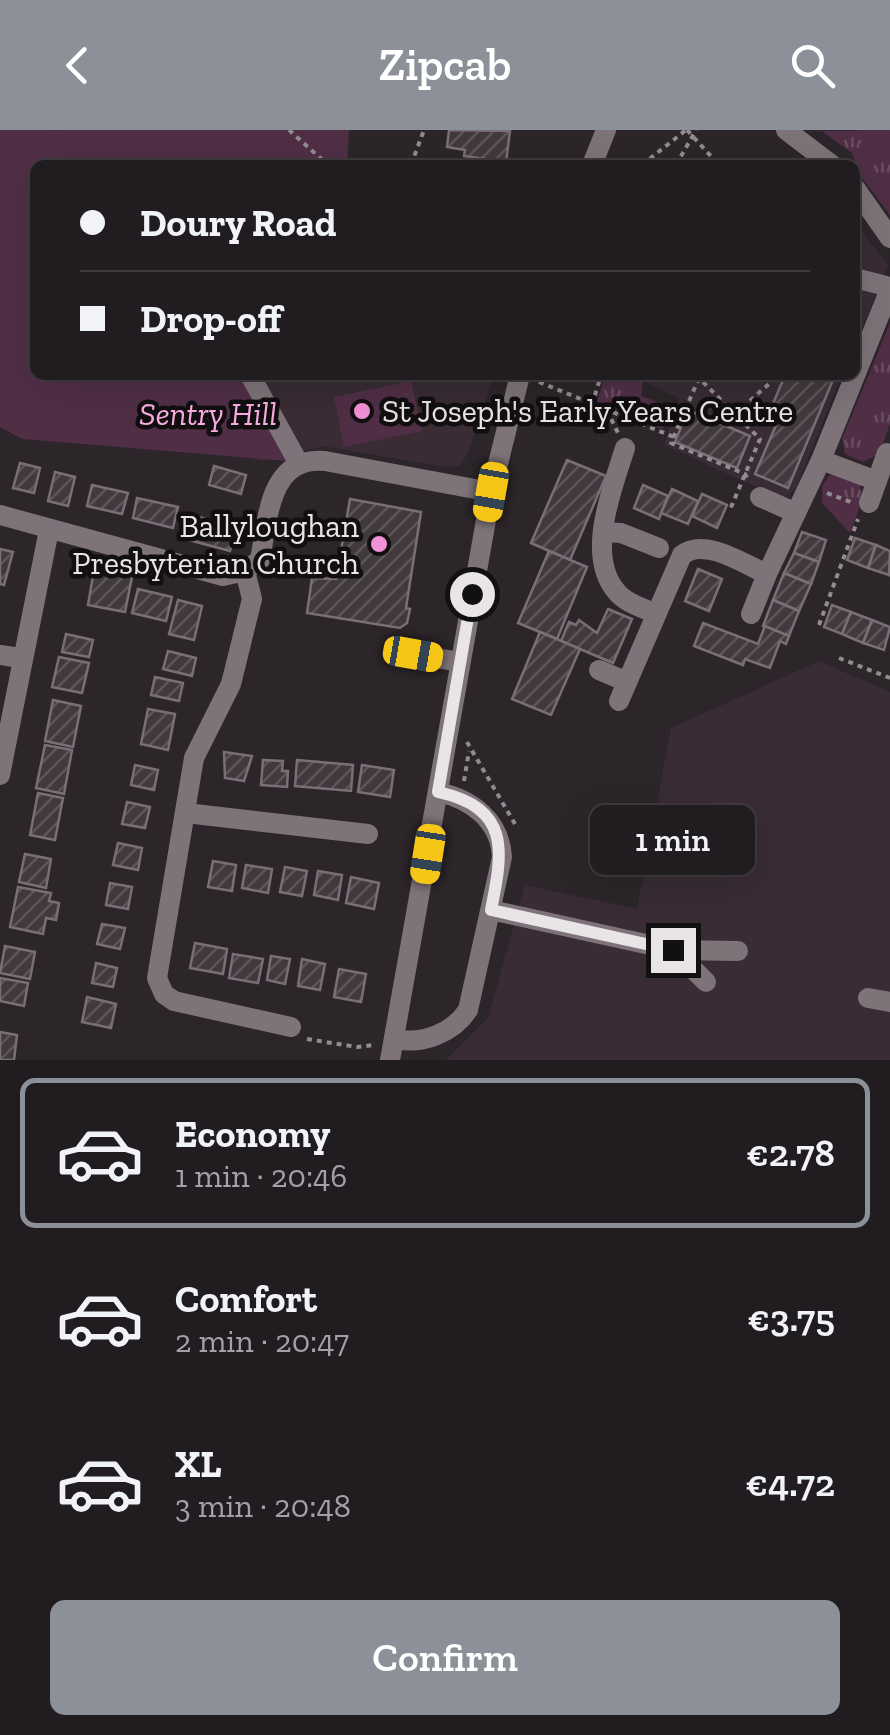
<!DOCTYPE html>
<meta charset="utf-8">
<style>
:root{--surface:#211c20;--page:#2d292d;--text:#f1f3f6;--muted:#a2a1a5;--line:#3e3a3e;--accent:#8c9099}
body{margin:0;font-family:"Zilla Slab",serif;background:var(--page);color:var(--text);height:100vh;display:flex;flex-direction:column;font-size:38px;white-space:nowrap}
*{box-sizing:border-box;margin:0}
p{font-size:32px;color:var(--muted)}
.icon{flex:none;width:55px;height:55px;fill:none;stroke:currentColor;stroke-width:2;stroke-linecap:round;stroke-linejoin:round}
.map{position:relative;height:930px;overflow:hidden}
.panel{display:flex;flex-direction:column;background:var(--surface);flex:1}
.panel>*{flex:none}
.guide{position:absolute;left:30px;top:30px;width:830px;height:220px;border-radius:15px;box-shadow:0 10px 40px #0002,0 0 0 2px var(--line);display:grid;align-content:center;height:220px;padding:0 50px;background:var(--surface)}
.end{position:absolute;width:45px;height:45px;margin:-22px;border:12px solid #e9e4e7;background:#111;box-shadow:0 0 0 5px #111}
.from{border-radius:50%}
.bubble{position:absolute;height:70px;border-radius:15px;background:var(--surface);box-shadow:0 10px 40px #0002,0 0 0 2px var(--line);font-size:32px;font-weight:600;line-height:70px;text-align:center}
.car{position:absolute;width:30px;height:60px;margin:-30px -15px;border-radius:12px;box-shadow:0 0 8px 2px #0007;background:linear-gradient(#f5c518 24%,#345 0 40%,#f5c518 0 76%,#345 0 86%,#f5c518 0)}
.guide b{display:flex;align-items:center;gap:35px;height:95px;font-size:38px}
.guide b+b{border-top:2px solid var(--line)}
.guide i{width:25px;height:25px;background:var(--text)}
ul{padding:18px 0 0;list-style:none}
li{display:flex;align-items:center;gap:30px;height:150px;margin:0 20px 15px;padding:0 30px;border:5px solid transparent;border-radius:15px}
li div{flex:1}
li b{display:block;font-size:38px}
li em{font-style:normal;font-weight:600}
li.on{border-color:var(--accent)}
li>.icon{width:90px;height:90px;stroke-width:1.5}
.button{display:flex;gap:20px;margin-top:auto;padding:20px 50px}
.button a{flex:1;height:115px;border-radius:15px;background:var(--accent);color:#fff;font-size:40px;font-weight:600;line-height:115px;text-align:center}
header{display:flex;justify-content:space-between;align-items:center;height:130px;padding:0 50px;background:var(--accent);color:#fff;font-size:45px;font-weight:600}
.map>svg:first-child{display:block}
.built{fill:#392c34}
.grass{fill:url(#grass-tufts)}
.park{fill:#502f46}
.building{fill:url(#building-hatch);stroke:#796f75;stroke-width:2.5}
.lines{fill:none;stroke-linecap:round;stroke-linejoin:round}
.path{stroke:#928c90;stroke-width:4;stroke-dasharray:5 5;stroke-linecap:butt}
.minor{stroke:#7d7379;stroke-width:20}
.route{stroke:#e9e4e7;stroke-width:12}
.poi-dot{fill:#f391d6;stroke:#120f11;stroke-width:4}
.labels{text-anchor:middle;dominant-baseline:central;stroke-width:9;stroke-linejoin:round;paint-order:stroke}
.poi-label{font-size:32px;fill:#e9e4e7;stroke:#120f11;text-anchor:start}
.park-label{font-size:32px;font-style:italic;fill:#faade2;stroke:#120f11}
</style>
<header><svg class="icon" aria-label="back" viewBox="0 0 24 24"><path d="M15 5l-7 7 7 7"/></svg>Zipcab<svg class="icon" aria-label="search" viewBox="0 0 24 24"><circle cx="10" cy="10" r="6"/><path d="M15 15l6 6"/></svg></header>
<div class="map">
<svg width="890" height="930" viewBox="0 0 890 930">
<defs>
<pattern id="grass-tufts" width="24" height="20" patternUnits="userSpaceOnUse" patternTransform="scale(2.5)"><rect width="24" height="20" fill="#502f46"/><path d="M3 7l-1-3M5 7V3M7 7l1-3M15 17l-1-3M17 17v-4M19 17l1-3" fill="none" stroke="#694d61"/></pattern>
<pattern id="building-hatch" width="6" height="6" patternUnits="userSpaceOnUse" patternTransform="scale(2.5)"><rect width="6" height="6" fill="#41393e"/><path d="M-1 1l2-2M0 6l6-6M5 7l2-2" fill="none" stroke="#5c565a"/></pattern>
</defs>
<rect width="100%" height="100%" fill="#2c252a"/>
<g class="built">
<polygon points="855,92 888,135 855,215"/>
<polygon points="238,245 494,245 468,324 459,336 446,337 323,316 264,331 248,328"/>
<polygon points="652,245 842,245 796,358 785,370 664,315 679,268 649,254"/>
<polygon points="819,531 890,562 890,930 446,930 488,888 525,755 637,779 671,598"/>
</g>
<g class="grass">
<polygon points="890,0 890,85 859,44 852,23 822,1"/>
<polygon points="890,193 890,294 879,324 863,332 845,324 842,309"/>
<polygon points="605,245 644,245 641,266 671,277 663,299 597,272"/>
<path d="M830,345C877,341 860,376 850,403L822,373V356Z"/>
</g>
<g class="park">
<polygon points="0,0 349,0 347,35 35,35 35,245 248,245 298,332 22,309 0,297"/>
<polygon points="411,251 422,301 344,317 334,267"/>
</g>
<g class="building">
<polygon points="449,0 510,1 506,32 464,26 465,20 447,17"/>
<polygon points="785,245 835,245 788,358 755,344 780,286 770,281"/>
<polygon points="688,280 750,306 737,338 675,312"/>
<polygon points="567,330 606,346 570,430 531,413"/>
<polygon points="20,333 40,338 34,363 13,358"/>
<polygon points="214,336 246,345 241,364 209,355"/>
<polygon points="55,342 75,347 68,376 48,371"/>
<polygon points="92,355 128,363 122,384 87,376"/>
<polygon points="643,355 668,366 659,389 634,378"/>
<polygon points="672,359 698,371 688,394 661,383"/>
<polygon points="702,364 727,375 717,398 692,386"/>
<polygon points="137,368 178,377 173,398 133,388"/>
<polygon points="350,369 421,382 406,478 410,479 407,493 400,498 307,483 312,448 336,449"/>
<polygon points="195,386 236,397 230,421 189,410"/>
<polygon points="802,402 826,410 819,432 794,423"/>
<polygon points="855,408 876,415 868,438 847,430"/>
<polygon points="876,415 890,421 889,445 868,438"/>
<polygon points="0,419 13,422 4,455 0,454"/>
<polygon points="549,421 587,437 557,509 518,493"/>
<polygon points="794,423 819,432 811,454 784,443"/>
<polygon points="698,439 722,449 709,481 685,471"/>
<polygon points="94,440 132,447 125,482 88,475"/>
<polygon points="784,443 811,454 799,481 773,470"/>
<polygon points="138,459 172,467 166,491 132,483"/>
<polygon points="178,470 202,476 194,510 169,504"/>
<polygon points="773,470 799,481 789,506 763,496"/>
<polygon points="832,475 851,482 842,504 824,497"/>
<polygon points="608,479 632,489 613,533 561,511 569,492 576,495 579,490 597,503"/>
<polygon points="851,482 872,490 863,513 842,504"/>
<polygon points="872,490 890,497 884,520 863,513"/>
<polygon points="703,493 758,514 765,496 789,506 786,514 780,511 770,538 745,529 743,535 694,516"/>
<polygon points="540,502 580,519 551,585 512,569"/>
<polygon points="66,504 93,510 89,527 62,522"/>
<polygon points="168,521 196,528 192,546 163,539"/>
<polygon points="59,527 89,533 82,563 52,557"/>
<polygon points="155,547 183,553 179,571 151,565"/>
<polygon points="53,570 81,576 73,617 45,611"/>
<polygon points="148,579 175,584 168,620 141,614"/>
<polygon points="45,615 72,620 64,664 36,658"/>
<polygon points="224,622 252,626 244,651 225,648"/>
<polygon points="263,630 283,631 282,641 288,641 287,657 261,655"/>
<polygon points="297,630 353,635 351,661 295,656"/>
<polygon points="135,635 158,640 154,660 131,655"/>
<polygon points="362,635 394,640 390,667 358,662"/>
<polygon points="38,663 63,668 55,710 30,705"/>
<polygon points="127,672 150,677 145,698 122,694"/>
<polygon points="118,713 142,718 138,740 113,735"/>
<polygon points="25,724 51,729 46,758 19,752"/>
<polygon points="213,731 236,735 232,761 208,757"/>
<polygon points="246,735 272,739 268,763 242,758"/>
<polygon points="285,737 307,741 302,766 280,762"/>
<polygon points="318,741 342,745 338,770 314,765"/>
<polygon points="351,747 379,753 374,779 346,773"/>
<polygon points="110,753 132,757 128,779 106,775"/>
<polygon points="18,757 51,763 49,771 59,773 56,790 46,788 43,804 10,797"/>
<polygon points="102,794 125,798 120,819 97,814"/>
<polygon points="195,813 227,819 223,844 190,838"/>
<polygon points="5,816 35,822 30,849 0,843"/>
<polygon points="233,824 263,829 258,853 229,848"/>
<polygon points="271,826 290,829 285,854 267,850"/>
<polygon points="302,829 325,834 320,860 298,856"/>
<polygon points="96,833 117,838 113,857 92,853"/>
<polygon points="339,839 366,844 361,872 334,867"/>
<polygon points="0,848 28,853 24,876 0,871"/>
<polygon points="87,867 116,874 111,898 82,892"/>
<polygon points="0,902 17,905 14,930 0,930"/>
</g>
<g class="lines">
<g class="path">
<polyline points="289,0 328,35"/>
<polyline points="687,0 719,35"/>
<polyline points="411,35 424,0"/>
<polyline points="642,35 686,0"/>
<polyline points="676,35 696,0"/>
<polyline points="696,245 760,309 729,382"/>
<polyline points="699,248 671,313 745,344 749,351"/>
<polyline points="539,252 674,307"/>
<polyline points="592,275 601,245"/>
<polyline points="607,280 618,303"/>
<polyline points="735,284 779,245"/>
<polyline points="827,363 851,372"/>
<polyline points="819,495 858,389"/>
<polyline points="839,528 890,548"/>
<polyline points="467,612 515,694"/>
<polyline points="464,651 469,621"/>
<polyline points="307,909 357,917 374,915"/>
</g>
<g class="minor">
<polyline points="786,0 832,35"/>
<polyline points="592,35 606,0"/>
<polyline points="855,58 890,108"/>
<polyline points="855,148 890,157"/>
<polyline points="250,245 298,332"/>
<path d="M625,318C613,357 585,424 616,461C625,473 643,478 656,484"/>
<polyline points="877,351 821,330 890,159"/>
<polyline points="760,367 796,383"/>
<polyline points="869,373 887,323"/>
<path d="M0,385L223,446L245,441L260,430C268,388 269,326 325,331L491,362"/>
<polyline points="603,402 621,403 659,418"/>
<polyline points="245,441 252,469 231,554 194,628 157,848 164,864 174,871 291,897"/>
<polyline points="751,484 767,444"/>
<polyline points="413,524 460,532"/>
<polyline points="0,525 20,528"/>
<polyline points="599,540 627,552"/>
<path d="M619,571L682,425C705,407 743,434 767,444L821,330"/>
<polyline points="0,645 49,400"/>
<polyline points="186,683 368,704"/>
<polyline points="491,780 673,820 738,821"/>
<polyline points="675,821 706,852"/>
<polyline points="868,868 890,872"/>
<path d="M395,909C422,915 453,903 468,880L502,727C500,690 471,669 438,662"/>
<polyline points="390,930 491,362 520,245"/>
</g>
</g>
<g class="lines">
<path class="route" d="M472,464L438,662C511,678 503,721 491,780L673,820"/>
</g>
<g class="poi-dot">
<circle cx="362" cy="281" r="10"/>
<circle cx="379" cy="414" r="10"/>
</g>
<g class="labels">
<g class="poi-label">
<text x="382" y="281">St Joseph's Early Years Centre</text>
<text x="359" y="396" text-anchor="end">Ballyloughan<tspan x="359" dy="37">Presbyterian Church</tspan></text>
</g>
<g class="park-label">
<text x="208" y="284">Sentry Hill</text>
</g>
</g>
</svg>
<i class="end from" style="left:472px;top:464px"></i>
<i class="end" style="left:673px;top:820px"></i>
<div class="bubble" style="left:590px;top:675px;width:165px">1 min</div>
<i class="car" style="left:491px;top:362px;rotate:190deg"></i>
<i class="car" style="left:413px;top:524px;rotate:100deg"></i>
<i class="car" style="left:428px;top:724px;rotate:189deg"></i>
<div class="guide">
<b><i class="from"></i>Doury Road</b>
<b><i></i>Drop-off</b>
</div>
</div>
<section class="panel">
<ul>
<li class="on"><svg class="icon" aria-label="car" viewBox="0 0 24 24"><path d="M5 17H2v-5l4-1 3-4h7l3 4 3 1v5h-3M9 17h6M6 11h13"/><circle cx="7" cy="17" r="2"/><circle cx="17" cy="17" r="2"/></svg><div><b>Economy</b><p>1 min · 20:46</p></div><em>€2.78</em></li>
<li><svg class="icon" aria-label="car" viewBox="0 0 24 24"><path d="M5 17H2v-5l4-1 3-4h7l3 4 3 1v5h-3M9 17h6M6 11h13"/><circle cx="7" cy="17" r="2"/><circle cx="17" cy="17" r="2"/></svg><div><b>Comfort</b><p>2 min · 20:47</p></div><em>€3.75</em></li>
<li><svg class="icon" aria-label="car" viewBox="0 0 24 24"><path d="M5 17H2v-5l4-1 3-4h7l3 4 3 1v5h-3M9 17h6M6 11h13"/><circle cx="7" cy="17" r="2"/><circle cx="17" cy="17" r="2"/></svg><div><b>XL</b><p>3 min · 20:48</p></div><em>€4.72</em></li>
</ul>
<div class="button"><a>Confirm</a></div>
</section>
